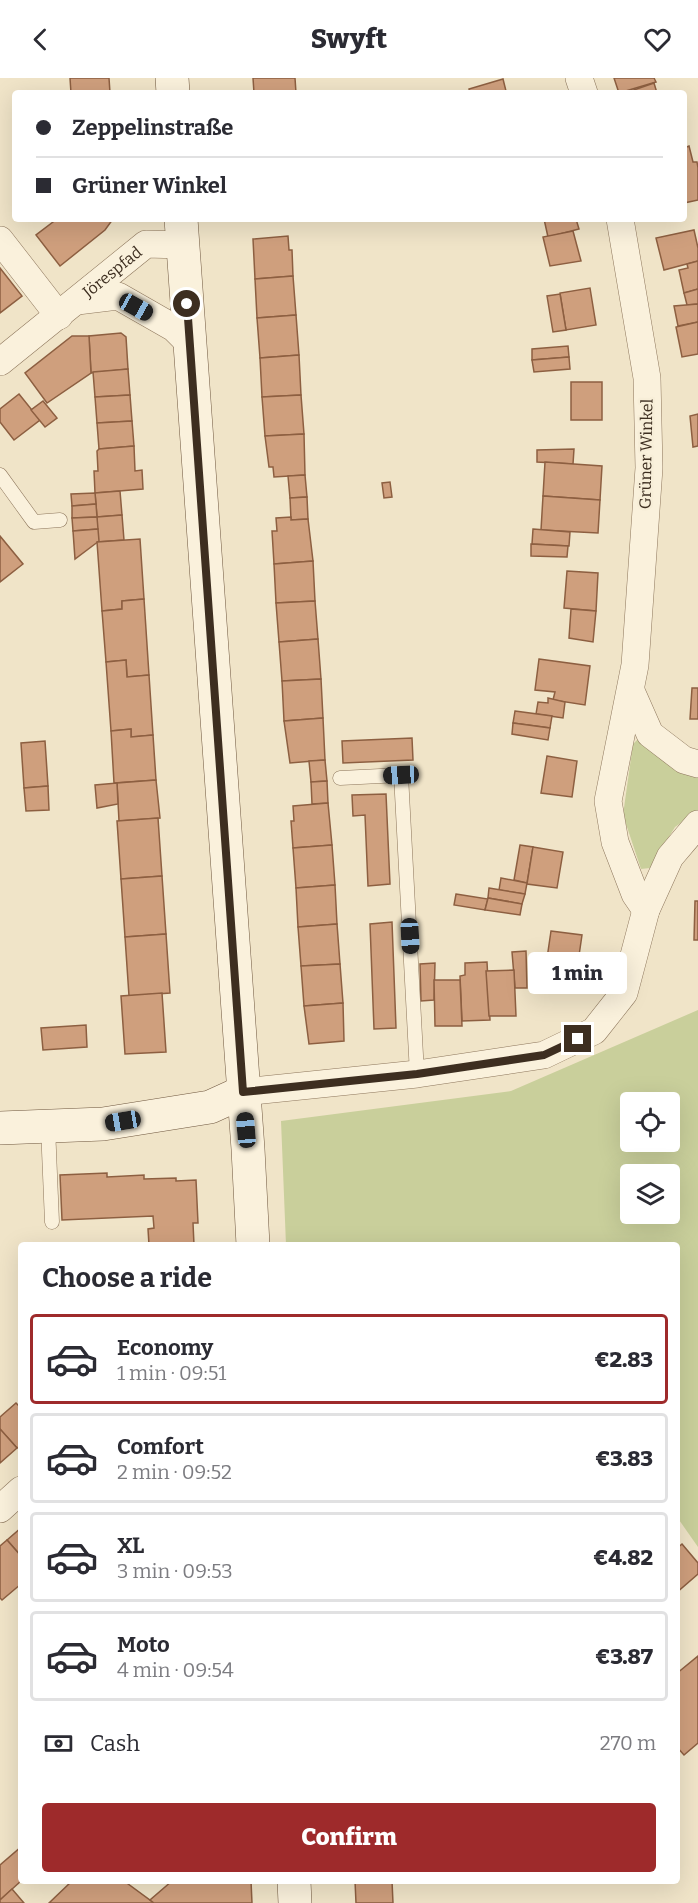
<!DOCTYPE html>
<meta charset="utf-8">
<style>
:root{--surface:#fff;--page:#f7f7f7;--text:#2b2b33;--muted:#7c7c81;--line:#e1e1e2;--accent:#9e2a2b}
body{margin:0;font-family:Bitter,serif;background:var(--page);color:var(--text);height:100vh;display:flex;flex-direction:column;font-size:22px;white-space:nowrap}
*{box-sizing:border-box;margin:0}
p{font-size:20px;color:var(--muted)}
.icon{flex:none;width:33px;height:33px;fill:none;stroke:currentColor;stroke-width:2;stroke-linecap:round;stroke-linejoin:round}
.map{position:relative;flex:1;overflow:hidden}
.details{position:absolute;left:18px;top:1164px;width:662px;height:642px;display:flex;flex-direction:column;background:var(--surface);border-radius:6px;box-shadow:0 6px 24px #0002}
.details>*{flex:none}
.guide{position:absolute;left:12px;top:12px;width:675px;height:132px;border-radius:6px;box-shadow:0 6px 24px #0002;display:grid;align-content:center;height:132px;padding:0 24px;background:var(--surface)}
.controls{position:absolute;left:620px;top:1014px;display:grid;gap:12px}
.controls a{display:grid;place-items:center;width:60px;height:60px;border-radius:6px;background:var(--surface);box-shadow:0 6px 24px #0002;font-size:30px}
.end{position:absolute;width:27px;height:27px;margin:-14px;border:8px solid #3d2e20;background:#fff;box-shadow:0 0 0 3px #fff}
.from{border-radius:50%}
.bubble{position:absolute;height:42px;border-radius:6px;background:var(--surface);box-shadow:0 6px 24px #0002;font-size:20px;font-weight:800;line-height:42px;text-align:center}
.car{position:absolute;width:18px;height:36px;margin:-18px -9px;border-radius:8px;box-shadow:0 0 4px 2px #0007;background:linear-gradient(#222 24%,#8ab4d8 0 40%,#222 0 76%,#8ab4d8 0 86%,#222 0)}
.guide b{display:flex;align-items:center;gap:21px;height:57px;font-size:22px}
.guide b+b{border-top:2px solid var(--line)}
.guide i{width:15px;height:15px;background:var(--text)}
ul{padding:0;list-style:none}
li{display:flex;align-items:center;gap:18px;height:90px;margin:0 12px 9px;padding:0 12px;border:3px solid var(--line);border-radius:6px}
li div{flex:1}
li b{display:block;font-size:22px}
li em{font-style:normal;font-weight:800}
li.active{border-color:var(--accent)}
li>.icon{width:54px;height:54px;stroke-width:1.5}
h2{padding:0 24px;font-size:27px;line-height:72px}
.pay{display:flex;align-items:center;gap:15px;height:66px;padding:0 24px;font-size:22px}
.pay p{margin-inline-start:auto}
.button{display:flex;gap:12px;margin-top:auto;padding:12px 24px}
.button a{flex:1;height:69px;border-radius:6px;background:var(--accent);color:#fff;font-size:24px;font-weight:800;line-height:69px;text-align:center}
header{display:flex;justify-content:space-between;align-items:center;height:78px;padding:0 24px;background:var(--surface);font-size:27px;font-weight:800}
.map>svg:first-child{display:block}
.green{fill:#c9cf9b;fill-rule:evenodd}
.building{fill:#cf9f7d;stroke:#8d5f41;stroke-width:1.5}
.lines{fill:none;stroke-linecap:round;stroke-linejoin:round}
.lane-casing{stroke:#8d765c;stroke-width:15}
.street-casing{stroke:#8d765c;stroke-width:28}
.secondary-casing{stroke:#6f573f;stroke-width:34}
.lane{stroke:#faf1dc;stroke-width:14}
.street{stroke:#faf1dc;stroke-width:27}
.secondary{stroke:#faf1dc;stroke-width:33}
.route{stroke:#3d2e20;stroke-width:8}
.labels{text-anchor:middle;dominant-baseline:central;stroke-width:5;stroke-linejoin:round;paint-order:stroke}
.street-label{font-size:16px;fill:#3d2e20;stroke:#f7eed8}
</style>
<header><svg class="icon" aria-label="back" viewBox="0 0 24 24"><path d="M15 5l-7 7 7 7"/></svg>Swyft<svg class="icon" aria-label="heart" viewBox="0 0 24 24"><path d="M12 20l-8-8c-3-5 5-10 8-4 3-6 11-1 8 4z"/></svg></header>
<div class="map">
<svg width="698" height="1825" viewBox="0 0 698 1825">
<rect width="100%" height="100%" fill="#f0e4c8"/>
<g class="green">
<polygon points="638,661 698,699 698,733 675,749 650,790 641,791 623,737 633,666"/>
<path d="M698,932V1469L677,1439L676,1167H286L281,1043L511,1013ZM630,1024H669V1064H630ZM630,1096H669V1136H630Z"/>
</g>
<g class="building">
<polygon points="70,0 109,0 110,15 71,15"/>
<polygon points="253,0 295,0 296,15 254,15"/>
<polygon points="614,0 654,0 656,4 619,15"/>
<polygon points="503,1 506,13 501,15 470,15 469,11"/>
<polygon points="654,5 657,15 625,15"/>
<polygon points="689,68 693,84 697,84 698,90 698,122 684,125 684,70"/>
<polygon points="57,141 113,141 105,152 60,188 36,157"/>
<polygon points="544,141 576,141 579,151 548,159"/>
<polygon points="694,152 698,170 698,183 664,192 656,160"/>
<polygon points="573,153 581,183 550,188 543,159"/>
<polygon points="288,158 289,172 292,172 293,198 255,201 253,161"/>
<polygon points="698,183 698,211 684,215 679,192 688,190 687,186"/>
<polygon points="0,190 22,218 0,235"/>
<polygon points="293,198 296,237 257,240 255,201"/>
<polygon points="590,210 596,247 566,252 560,215"/>
<polygon points="698,211 698,226 687,227 684,215"/>
<polygon points="560,216 566,252 553,254 547,218"/>
<polygon points="698,226 698,244 678,248 674,228"/>
<polygon points="296,237 299,277 260,280 257,240"/>
<polygon points="698,244 698,276 682,279 676,249"/>
<polygon points="121,255 126,259 128,291 91,295 89,258"/>
<polygon points="72,258 89,258 91,295 47,325 25,295"/>
<polygon points="568,268 569,279 532,282 532,271"/>
<polygon points="299,277 301,317 262,319 260,280"/>
<polygon points="569,279 570,291 534,294 532,282"/>
<polygon points="128,291 130,317 95,319 93,294"/>
<rect x="571" y="304" width="31" height="38"/>
<polygon points="19,316 40,342 14,362 0,344 0,331"/>
<polygon points="130,317 132,343 97,345 95,319"/>
<polygon points="301,317 304,356 265,358 262,319"/>
<polygon points="43,323 57,340 45,349 31,332"/>
<polygon points="698,336 698,368 693,369 690,338"/>
<polygon points="132,343 134,368 99,371 97,345"/>
<polygon points="304,356 305,397 274,399 273,389 269,389 265,358"/>
<polygon points="134,368 135,393 142,392 143,411 95,415 94,393 98,393 97,373 99,371"/>
<polygon points="574,371 573,386 537,384 537,372"/>
<polygon points="545,384 602,388 600,422 543,418"/>
<polygon points="305,397 307,419 290,420 288,398"/>
<polygon points="390,404 392,419 384,420 382,405"/>
<polygon points="120,413 122,437 97,439 95,415"/>
<polygon points="95,415 96,426 72,428 71,416"/>
<polygon points="543,418 600,422 598,455 541,452"/>
<polygon points="307,419 308,441 291,442 290,420"/>
<polygon points="96,426 97,439 72,440 72,428"/>
<polygon points="122,437 124,462 97,464 97,439"/>
<polygon points="97,439 98,451 73,453 72,440"/>
<polygon points="291,439 291,442 308,441 313,483 274,486 272,453 277,453 276,440"/>
<polygon points="98,451 99,463 75,481 73,453"/>
<polygon points="533,451 570,454 569,468 532,466"/>
<polygon points="0,458 23,486 0,504"/>
<polygon points="140,461 144,521 122,523 122,531 102,533 97,464"/>
<polygon points="531,466 568,468 567,479 531,478"/>
<polygon points="313,483 315,523 276,525 274,486"/>
<polygon points="567,493 598,495 596,533 564,530"/>
<polygon points="144,521 149,597 127,599 126,582 106,584 102,533 122,531 122,523"/>
<polygon points="315,523 318,561 279,564 276,525"/>
<polygon points="571,531 596,533 593,564 569,560"/>
<polygon points="318,561 321,601 282,603 279,564"/>
<polygon points="539,581 590,588 585,627 553,622 555,614 535,612"/>
<polygon points="126,582 127,599 149,597 153,657 131,659 131,651 111,653 106,584"/>
<polygon points="321,601 323,640 284,643 282,603"/>
<polygon points="692,610 698,610 698,641 690,641"/>
<polygon points="548,620 565,624 563,640 536,636 538,624 548,625"/>
<polygon points="515,633 552,638 550,650 513,645"/>
<polygon points="323,640 325,682 290,685 284,643"/>
<polygon points="513,645 550,650 548,662 512,656"/>
<polygon points="131,651 131,659 153,657 156,702 114,705 111,653"/>
<polygon points="412,660 413,682 343,685 342,663"/>
<polygon points="45,663 48,708 24,710 21,665"/>
<polygon points="547,678 577,683 572,719 541,715"/>
<polygon points="325,682 327,703 311,704 309,683"/>
<polygon points="156,702 160,740 119,743 117,705"/>
<polygon points="327,703 328,725 312,726 311,704"/>
<polygon points="117,705 118,726 97,730 95,707"/>
<polygon points="48,708 49,732 26,733 24,710"/>
<polygon points="386,716 390,806 368,808 365,737 353,738 352,717"/>
<polygon points="328,725 332,767 293,770 291,743 294,743 293,728"/>
<polygon points="158,740 162,798 121,801 117,743"/>
<polygon points="332,767 335,807 296,810 293,770"/>
<polygon points="520,767 533,769 527,805 514,802"/>
<polygon points="533,769 563,774 557,810 527,806"/>
<polygon points="162,798 166,856 125,859 121,801"/>
<polygon points="501,800 527,805 525,816 499,812"/>
<polygon points="335,807 337,846 298,849 296,810"/>
<polygon points="489,810 525,816 522,826 488,820"/>
<polygon points="456,816 488,821 485,832 454,827"/>
<polygon points="488,820 522,826 520,837 485,832"/>
<polygon points="695,823 698,823 698,862 694,862"/>
<polygon points="392,844 396,950 374,951 370,846"/>
<polygon points="337,846 340,886 301,888 298,849"/>
<polygon points="551,853 582,857 576,898 545,894"/>
<polygon points="166,856 170,915 129,918 125,859"/>
<polygon points="526,873 527,910 515,910 512,874"/>
<polygon points="487,884 490,942 462,943 460,898 465,897 465,885"/>
<polygon points="435,885 434,922 421,923 420,886"/>
<polygon points="340,886 343,925 304,928 301,888"/>
<polygon points="514,892 516,938 489,938 486,893"/>
<polygon points="434,902 460,902 462,948 435,948"/>
<polygon points="162,915 166,974 125,976 121,918"/>
<polygon points="343,925 344,963 309,966 304,928"/>
<polygon points="86,947 87,969 43,972 41,950"/>
<polygon points="107,1095 107,1099 144,1097 144,1101 176,1100 176,1103 196,1102 198,1145 193,1145 194,1167 149,1167 148,1151 154,1150 153,1138 62,1142 60,1097"/>
<polygon points="16,1325 21,1330 21,1367 17,1370 0,1351 0,1339"/>
<polygon points="0,1351 17,1370 0,1385"/>
<polygon points="21,1450 21,1478 7,1462"/>
<polygon points="7,1462 21,1478 21,1506 2,1522 0,1520 0,1468"/>
<polygon points="682,1466 698,1485 698,1496 676,1515 676,1471"/>
<polygon points="698,1578 698,1665 684,1677 676,1668 676,1596"/>
<polygon points="21,1769 21,1803 0,1822 0,1787"/>
<polygon points="72,1803 124,1803 154,1825 49,1825"/>
<polygon points="172,1803 251,1803 252,1825 154,1825 150,1822"/>
<polygon points="355,1803 392,1803 393,1825 356,1825"/>
<polygon points="12,1811 24,1825 0,1825 0,1822"/>
</g>
<g class="lines">
<g class="lane-casing">
<g id="lane">
<polyline points="0,397 34,444 60,442"/>
<polyline points="340,700 401,697 417,996"/>
<polyline points="48,1049 52,1144"/>
</g>
</g>
<g class="street-casing">
<g id="street">
<polyline points="579,0 584,15"/>
<polyline points="620,141 647,300 649,390 635,587 608,723 615,764 635,816 646,832"/>
<polyline points="0,162 59,238"/>
<polyline points="77,223 118,218 174,250 190,266"/>
<path id="s1" d="M0,284L146,166L183,167"/>
<polyline points="631,613 650,656 684,682 698,686"/>
<polyline points="243,1014 417,996 544,977 594,953 624,915 646,832 670,779 698,746"/>
<polyline points="0,1431 21,1412"/>
</g>
</g>
<g class="secondary-casing">
<g id="secondary">
<polyline points="172,0 173,15"/>
<polyline points="181,141 248,1071 253,1167"/>
<polyline points="0,1050 103,1046 210,1029 243,1014"/>
<polyline points="294,1803 295,1825"/>
</g>
</g>
<use href="#lane" class="lane"/>
<use href="#street" class="street"/>
<use href="#secondary" class="secondary"/>
</g>
<g class="lines">
<polyline class="route" points="187,226 243,1014 417,996 544,977 578,961"/>
</g>
<g class="labels">
<g class="street-label">
<text stroke="none"><textPath href="#s1" startOffset="144">Jörespfad</textPath></text>
<text transform="translate(646 376) rotate(-89)">Grüner Winkel</text>
</g>
</g>
</svg>
<div class="controls">
<a><svg class="icon" aria-label="locate" viewBox="0 0 24 24"><circle cx="12" cy="12" r="6"/><path d="M12 2v4M12 18v4M2 12h4M18 12h4"/></svg></a>
<a><svg class="icon" aria-label="layers" viewBox="0 0 24 24"><path d="M12 4l9 5-9 5-9-5zM3 14l9 5 9-5"/></svg></a>
</div>
<i class="end from" style="left:187px;top:226px"></i>
<i class="end" style="left:578px;top:961px"></i>
<div class="bubble" style="left:528px;top:874px;width:99px">1 min</div>
<i class="car" style="left:136px;top:229px;rotate:119deg"></i>
<i class="car" style="left:401px;top:697px;rotate:267deg"></i>
<i class="car" style="left:410px;top:858px;rotate:177deg"></i>
<i class="car" style="left:123px;top:1043px;rotate:261deg"></i>
<i class="car" style="left:246px;top:1052px;rotate:355deg"></i>
<div class="guide">
<b><i class="from"></i>Zeppelinstraße</b>
<b><i></i>Grüner Winkel</b>
</div>
<section class="details">
<h2>Choose a ride</h2>
<ul>
<li class="active"><svg class="icon" aria-label="car" viewBox="0 0 24 24"><path d="M5 17H2v-5l4-1 3-4h7l3 4 3 1v5h-3M9 17h6M6 11h13"/><circle cx="7" cy="17" r="2"/><circle cx="17" cy="17" r="2"/></svg><div><b>Economy</b><p>1 min · 09:51</p></div><em>€2.83</em></li>
<li><svg class="icon" aria-label="car" viewBox="0 0 24 24"><path d="M5 17H2v-5l4-1 3-4h7l3 4 3 1v5h-3M9 17h6M6 11h13"/><circle cx="7" cy="17" r="2"/><circle cx="17" cy="17" r="2"/></svg><div><b>Comfort</b><p>2 min · 09:52</p></div><em>€3.83</em></li>
<li><svg class="icon" aria-label="car" viewBox="0 0 24 24"><path d="M5 17H2v-5l4-1 3-4h7l3 4 3 1v5h-3M9 17h6M6 11h13"/><circle cx="7" cy="17" r="2"/><circle cx="17" cy="17" r="2"/></svg><div><b>XL</b><p>3 min · 09:53</p></div><em>€4.82</em></li>
<li><svg class="icon" aria-label="car" viewBox="0 0 24 24"><path d="M5 17H2v-5l4-1 3-4h7l3 4 3 1v5h-3M9 17h6M6 11h13"/><circle cx="7" cy="17" r="2"/><circle cx="17" cy="17" r="2"/></svg><div><b>Moto</b><p>4 min · 09:54</p></div><em>€3.87</em></li>
</ul>
<div class="pay"><svg class="icon" aria-label="cash" viewBox="0 0 24 24"><path d="M3 7h18v10H3z"/><circle cx="12" cy="12" r="2"/></svg>Cash<p>270 m</p></div>
<div class="button"><a>Confirm</a></div>
</section>
</div>
